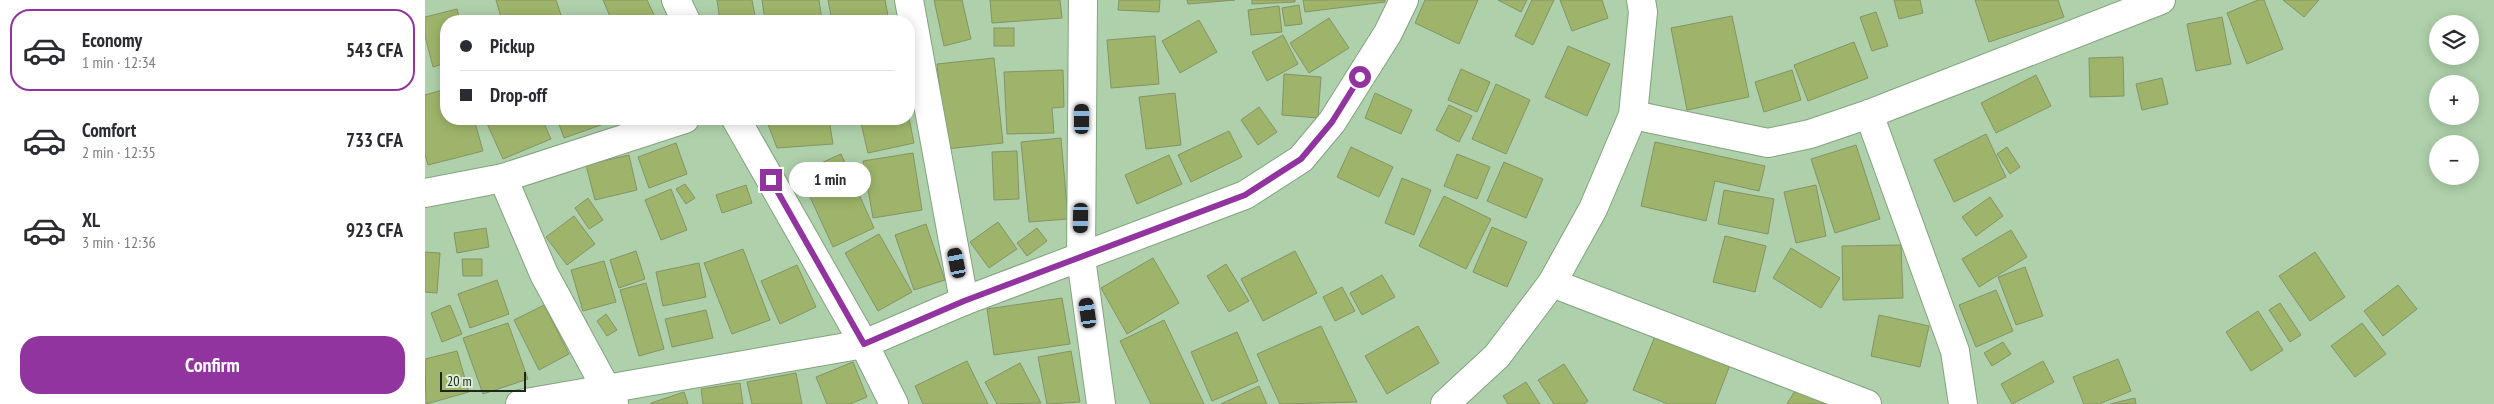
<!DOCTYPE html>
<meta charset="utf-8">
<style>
:root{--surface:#fff;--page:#f2f2f3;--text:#2b2b33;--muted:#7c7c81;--line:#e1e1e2;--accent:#91349f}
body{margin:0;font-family:"PT Sans Narrow",sans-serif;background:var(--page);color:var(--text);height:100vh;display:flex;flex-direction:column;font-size:19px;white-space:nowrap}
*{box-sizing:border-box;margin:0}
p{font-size:16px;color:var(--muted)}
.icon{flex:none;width:28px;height:28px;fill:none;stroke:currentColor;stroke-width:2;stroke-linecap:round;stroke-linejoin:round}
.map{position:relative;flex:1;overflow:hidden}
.side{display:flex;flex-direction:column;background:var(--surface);width:425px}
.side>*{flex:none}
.top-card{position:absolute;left:15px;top:15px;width:475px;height:110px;border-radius:20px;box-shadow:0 2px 12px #0003;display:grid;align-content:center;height:110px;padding:0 20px;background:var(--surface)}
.controls{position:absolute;left:2004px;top:15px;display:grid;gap:10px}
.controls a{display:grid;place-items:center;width:50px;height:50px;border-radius:50%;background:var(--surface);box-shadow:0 2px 12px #0003;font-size:25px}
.scale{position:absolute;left:15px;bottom:12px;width:86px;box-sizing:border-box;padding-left:5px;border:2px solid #1a2719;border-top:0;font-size:14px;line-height:18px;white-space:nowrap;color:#1a2719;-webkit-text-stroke:4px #daebd7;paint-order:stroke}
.end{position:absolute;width:22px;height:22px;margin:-11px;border:6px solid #91349f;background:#fff;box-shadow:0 0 0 2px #fff}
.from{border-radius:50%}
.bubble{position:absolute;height:35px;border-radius:18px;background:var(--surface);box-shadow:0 2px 12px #0003;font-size:16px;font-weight:700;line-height:35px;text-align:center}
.car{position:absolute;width:15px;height:30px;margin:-15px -8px;border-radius:6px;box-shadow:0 0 4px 1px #0007;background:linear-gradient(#222 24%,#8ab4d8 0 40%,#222 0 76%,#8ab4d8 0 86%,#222 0)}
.top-card b{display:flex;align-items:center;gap:18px;height:48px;font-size:19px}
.top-card b+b{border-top:1px solid var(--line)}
.top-card i{width:12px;height:12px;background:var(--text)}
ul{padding:9px 0 0;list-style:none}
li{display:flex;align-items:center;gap:15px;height:82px;margin:0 10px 8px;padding:0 10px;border:2px solid transparent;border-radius:20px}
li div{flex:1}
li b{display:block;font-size:19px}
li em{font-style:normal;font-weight:700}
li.current{border-color:var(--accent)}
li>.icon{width:45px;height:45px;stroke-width:1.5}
.button{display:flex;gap:10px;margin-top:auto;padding:10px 20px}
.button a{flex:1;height:58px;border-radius:20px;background:var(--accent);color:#fff;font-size:20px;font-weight:700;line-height:58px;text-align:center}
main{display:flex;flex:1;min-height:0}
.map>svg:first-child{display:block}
.building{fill:#9eb46a;stroke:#859367}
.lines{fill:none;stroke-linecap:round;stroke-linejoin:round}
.minor-casing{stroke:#82a37e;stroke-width:30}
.minor{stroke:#fff;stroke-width:28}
.route{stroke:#91349f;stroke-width:6}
</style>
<main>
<section class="side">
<ul>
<li class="current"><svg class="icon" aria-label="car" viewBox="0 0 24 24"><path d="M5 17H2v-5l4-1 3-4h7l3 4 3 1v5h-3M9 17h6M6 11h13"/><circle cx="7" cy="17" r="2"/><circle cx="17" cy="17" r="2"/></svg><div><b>Economy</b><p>1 min · 12:34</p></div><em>543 CFA</em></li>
<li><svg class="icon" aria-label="car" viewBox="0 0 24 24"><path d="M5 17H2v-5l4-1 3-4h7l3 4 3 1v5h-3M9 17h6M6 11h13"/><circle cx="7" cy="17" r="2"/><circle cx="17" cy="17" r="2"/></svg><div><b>Comfort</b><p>2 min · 12:35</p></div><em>733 CFA</em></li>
<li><svg class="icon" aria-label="car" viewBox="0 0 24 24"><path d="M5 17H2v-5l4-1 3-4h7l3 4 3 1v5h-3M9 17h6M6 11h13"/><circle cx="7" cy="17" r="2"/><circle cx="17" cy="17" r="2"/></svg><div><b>XL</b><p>3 min · 12:36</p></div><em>923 CFA</em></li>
</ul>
<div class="button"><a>Confirm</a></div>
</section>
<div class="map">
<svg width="2069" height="404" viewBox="0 0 2069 404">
<rect width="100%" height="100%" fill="#aed0aa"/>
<g class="building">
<polygon points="71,0 131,0 138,21 77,21"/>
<polygon points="178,0 222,0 232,21 187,21"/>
<polygon points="292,0 327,0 331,21 295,21"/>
<polygon points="337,0 394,0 397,21 340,21"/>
<polygon points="403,0 460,0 464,21 407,21"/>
<polygon points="509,0 537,0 546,39 519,46"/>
<polygon points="565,0 635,0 637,18 567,23"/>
<polygon points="694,0 735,0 734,12 693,10"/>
<polygon points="762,0 810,0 763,4"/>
<polygon points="827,0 870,0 870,2 827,4"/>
<polygon points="878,0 960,0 960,2 880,12"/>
<polygon points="1000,0 1053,0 1034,44 990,23"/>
<polygon points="1073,0 1102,0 1096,12"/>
<polygon points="1107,0 1129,0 1108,45 1090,36"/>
<polygon points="1135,0 1177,0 1183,18 1147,31"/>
<polygon points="1469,0 1495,0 1498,13 1474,19"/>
<polygon points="1550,0 1633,0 1639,17 1564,42"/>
<polygon points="1833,0 1839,0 1858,49 1822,64 1802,13"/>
<polygon points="1858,0 1894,0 1879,17"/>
<polygon points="874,5 877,24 860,26 857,8"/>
<polygon points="854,6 857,32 826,35 823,10"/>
<polygon points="32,9 35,21 21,21 21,63 8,67 0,36 0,17"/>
<polygon points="1451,12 1463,46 1447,51 1435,17"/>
<polygon points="1307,16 1324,97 1262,110 1246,28"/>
<polygon points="1797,17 1806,64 1771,71 1762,24"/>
<polygon points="904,18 924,48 884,73 865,43"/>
<polygon points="774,20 792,52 755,73 737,41"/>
<rect x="569" y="28" width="20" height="18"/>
<polygon points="858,35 873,64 842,81 827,52"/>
<polygon points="730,36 734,84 686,88 682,40"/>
<polygon points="1429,42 1443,78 1383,101 1369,65"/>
<polygon points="1143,46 1185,64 1162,116 1120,97"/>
<polygon points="1698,57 1699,96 1665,97 1664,58"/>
<polygon points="569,58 578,143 521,149 512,64"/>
<polygon points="1036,69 1065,82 1052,112 1023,100"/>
<polygon points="638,70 639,107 627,108 629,133 582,134 579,72"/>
<polygon points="1367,70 1376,100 1339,112 1330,82"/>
<polygon points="859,74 896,77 893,118 857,115"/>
<polygon points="1611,75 1626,106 1571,133 1556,103"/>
<polygon points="1737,78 1743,104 1717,110 1711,84"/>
<polygon points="1071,84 1105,100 1081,154 1047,139"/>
<polygon points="21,89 21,119 49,119 58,151 3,165 0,155 0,95"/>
<polygon points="750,93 756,145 721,149 714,97"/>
<polygon points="950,93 987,110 976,134 940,118"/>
<polygon points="1024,105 1047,116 1034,142 1011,130"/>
<polygon points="834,107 852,132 833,145 816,120"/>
<polygon points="484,118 489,143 443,153 435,119"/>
<polygon points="60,119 117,119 126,139 78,159"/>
<polygon points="132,119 193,119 139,138"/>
<polygon points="341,119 404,119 408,144 352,148"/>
<polygon points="804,131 817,157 766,182 753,155"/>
<polygon points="1561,134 1581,177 1529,202 1509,160"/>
<polygon points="636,138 643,219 604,222 596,142"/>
<polygon points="1230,142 1340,166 1334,191 1290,181 1281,221 1216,206"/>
<polygon points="251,143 262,174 224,188 213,157"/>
<polygon points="1431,145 1455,219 1410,233 1386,159"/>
<polygon points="926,147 968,167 954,197 912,177"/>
<polygon points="1582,147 1595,167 1585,174 1572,154"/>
<polygon points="592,151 594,199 569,200 567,152"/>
<polygon points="488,153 497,210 448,218 438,161"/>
<polygon points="416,154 449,228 408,247 374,173"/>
<polygon points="1032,154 1065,167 1052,199 1019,186"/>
<polygon points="204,155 212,190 170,200 161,165"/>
<polygon points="744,155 757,184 712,204 700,175"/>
<polygon points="1079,162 1118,179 1101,218 1062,201"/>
<polygon points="977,178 1006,190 989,235 960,223"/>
<polygon points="260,184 270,198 261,204 251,189"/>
<polygon points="321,185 327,203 297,213 291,195"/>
<polygon points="1391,185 1401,236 1371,243 1359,192"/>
<polygon points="246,189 262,230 236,240 220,200"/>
<polygon points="1299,190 1349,199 1343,234 1293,224"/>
<polygon points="1019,196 1066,219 1041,269 994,246"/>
<polygon points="1565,197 1578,216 1551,236 1537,217"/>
<polygon points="163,198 178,220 164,229 150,208"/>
<polygon points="149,216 170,244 142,265 121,237"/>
<polygon points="573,222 592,249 564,268 545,242"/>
<polygon points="501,224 520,280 489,290 470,235"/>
<polygon points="1067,227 1102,242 1082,287 1048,272"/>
<polygon points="61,228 64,247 32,253 29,233"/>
<polygon points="612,228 622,241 602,256 592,243"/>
<polygon points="1586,230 1602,257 1554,287 1537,259"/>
<polygon points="454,234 487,292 453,311 420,253"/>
<polygon points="1300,236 1341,246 1330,292 1288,282"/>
<polygon points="1476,245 1478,298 1418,300 1417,246"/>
<polygon points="1366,248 1415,278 1396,308 1348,278"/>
<polygon points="318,249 345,320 307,334 279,263"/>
<polygon points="211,251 220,279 194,288 185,260"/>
<polygon points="870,251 892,293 838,321 816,279"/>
<polygon points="0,252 15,253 12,293 0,292"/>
<polygon points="1890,252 1920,297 1885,321 1854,276"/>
<polygon points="728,258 754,303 702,334 676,288"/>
<polygon points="37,259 57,259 57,276 38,276"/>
<polygon points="179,261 191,302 158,311 146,270"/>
<polygon points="274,263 281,297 238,306 231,272"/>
<polygon points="801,264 824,301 804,312 782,276"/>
<polygon points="372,265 391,307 355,324 336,281"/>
<polygon points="1600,267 1618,316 1591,325 1573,277"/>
<polygon points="957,275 970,297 937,315 925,293"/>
<polygon points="72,280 84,314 45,328 33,294"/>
<polygon points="221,283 239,349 214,356 195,290"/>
<polygon points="1973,285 1992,309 1958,336 1939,311"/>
<polygon points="917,287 930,311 910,321 898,297"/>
<polygon points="1571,290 1588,331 1551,347 1534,305"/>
<polygon points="637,298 645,344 569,355 562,309"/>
<polygon points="1855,303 1876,335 1865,342 1844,310"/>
<polygon points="25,305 37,334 17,342 6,313"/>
<polygon points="119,305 144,354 114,370 89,320"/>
<polygon points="281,310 288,338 247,347 240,319"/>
<polygon points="1833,311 1858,350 1826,371 1801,332"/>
<polygon points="181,314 192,330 182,336 172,321"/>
<polygon points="1454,315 1504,326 1495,367 1446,356"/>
<polygon points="739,320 779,404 726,404 695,341"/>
<polygon points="83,323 103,379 58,394 38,338"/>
<polygon points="1937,323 1961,354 1930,377 1906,346"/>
<polygon points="896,326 932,402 855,404 832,354"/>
<polygon points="993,326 1014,363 962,394 940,356"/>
<polygon points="812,332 833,381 787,401 766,352"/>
<polygon points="1231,334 1305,365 1290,404 1243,404 1208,390"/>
<polygon points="1578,342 1586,354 1567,366 1559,353"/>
<polygon points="32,351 44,392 1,404 0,359"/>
<polygon points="646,351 655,402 622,404 613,357"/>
<polygon points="1693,359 1706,391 1674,404 1659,404 1648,377"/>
<polygon points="542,361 563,404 498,404 490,386"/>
<polygon points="1618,361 1629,382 1587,404 1576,384"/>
<polygon points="428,362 442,397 425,404 402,404 391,377"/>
<polygon points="595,363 616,403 572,404 560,382"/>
<polygon points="1139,364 1163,401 1159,404 1129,404 1113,380"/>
<polygon points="371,373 377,404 327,404 322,382"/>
<polygon points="1101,382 1115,404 1083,404 1078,396"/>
<polygon points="315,383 318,404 278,404 276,389"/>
<polygon points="1374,384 1409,404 1362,404"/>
<polygon points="834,386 842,404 796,404"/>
<polygon points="259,392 263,404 226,404 226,403"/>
<polygon points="1710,398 1711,404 1685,404"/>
</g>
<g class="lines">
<g class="minor-casing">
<g id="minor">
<polyline points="251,0 261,21"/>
<polyline points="484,0 539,301"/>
<polyline points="658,0 656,258 676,404"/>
<polyline points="1444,114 1530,351 1538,404"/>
<polyline points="1208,115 1343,143 1385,134 1444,114 1736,0"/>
<polyline points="311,119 439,344 469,404"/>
<polyline points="78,178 119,274 189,403"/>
<polyline points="0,193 78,178 260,119"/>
<polyline points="1127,283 1442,404"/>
<polyline points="95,404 439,344 539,301 820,195 876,159 907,122 963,33 979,0"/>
<polyline points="1020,404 1072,356 1127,283 1168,209 1208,115 1218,12 1216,0"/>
</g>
</g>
<use href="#minor" class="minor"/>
</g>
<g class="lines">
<polyline class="route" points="346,180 439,344 539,301 820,195 876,159 907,122 935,77"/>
</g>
</svg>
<div class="controls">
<a><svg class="icon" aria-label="layers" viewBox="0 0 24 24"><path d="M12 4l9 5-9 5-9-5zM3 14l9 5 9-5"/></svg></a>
<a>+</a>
<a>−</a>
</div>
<div class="scale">20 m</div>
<i class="end from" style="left:935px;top:77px"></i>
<i class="end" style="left:346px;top:180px"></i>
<div class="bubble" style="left:364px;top:162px;width:82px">1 min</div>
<i class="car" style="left:657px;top:119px;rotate:0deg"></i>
<i class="car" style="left:656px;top:218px;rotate:181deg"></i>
<i class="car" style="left:532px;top:263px;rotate:349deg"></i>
<i class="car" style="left:663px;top:313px;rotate:352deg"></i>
<div class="top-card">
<b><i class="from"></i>Pickup</b>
<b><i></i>Drop-off</b>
</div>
</div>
</main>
